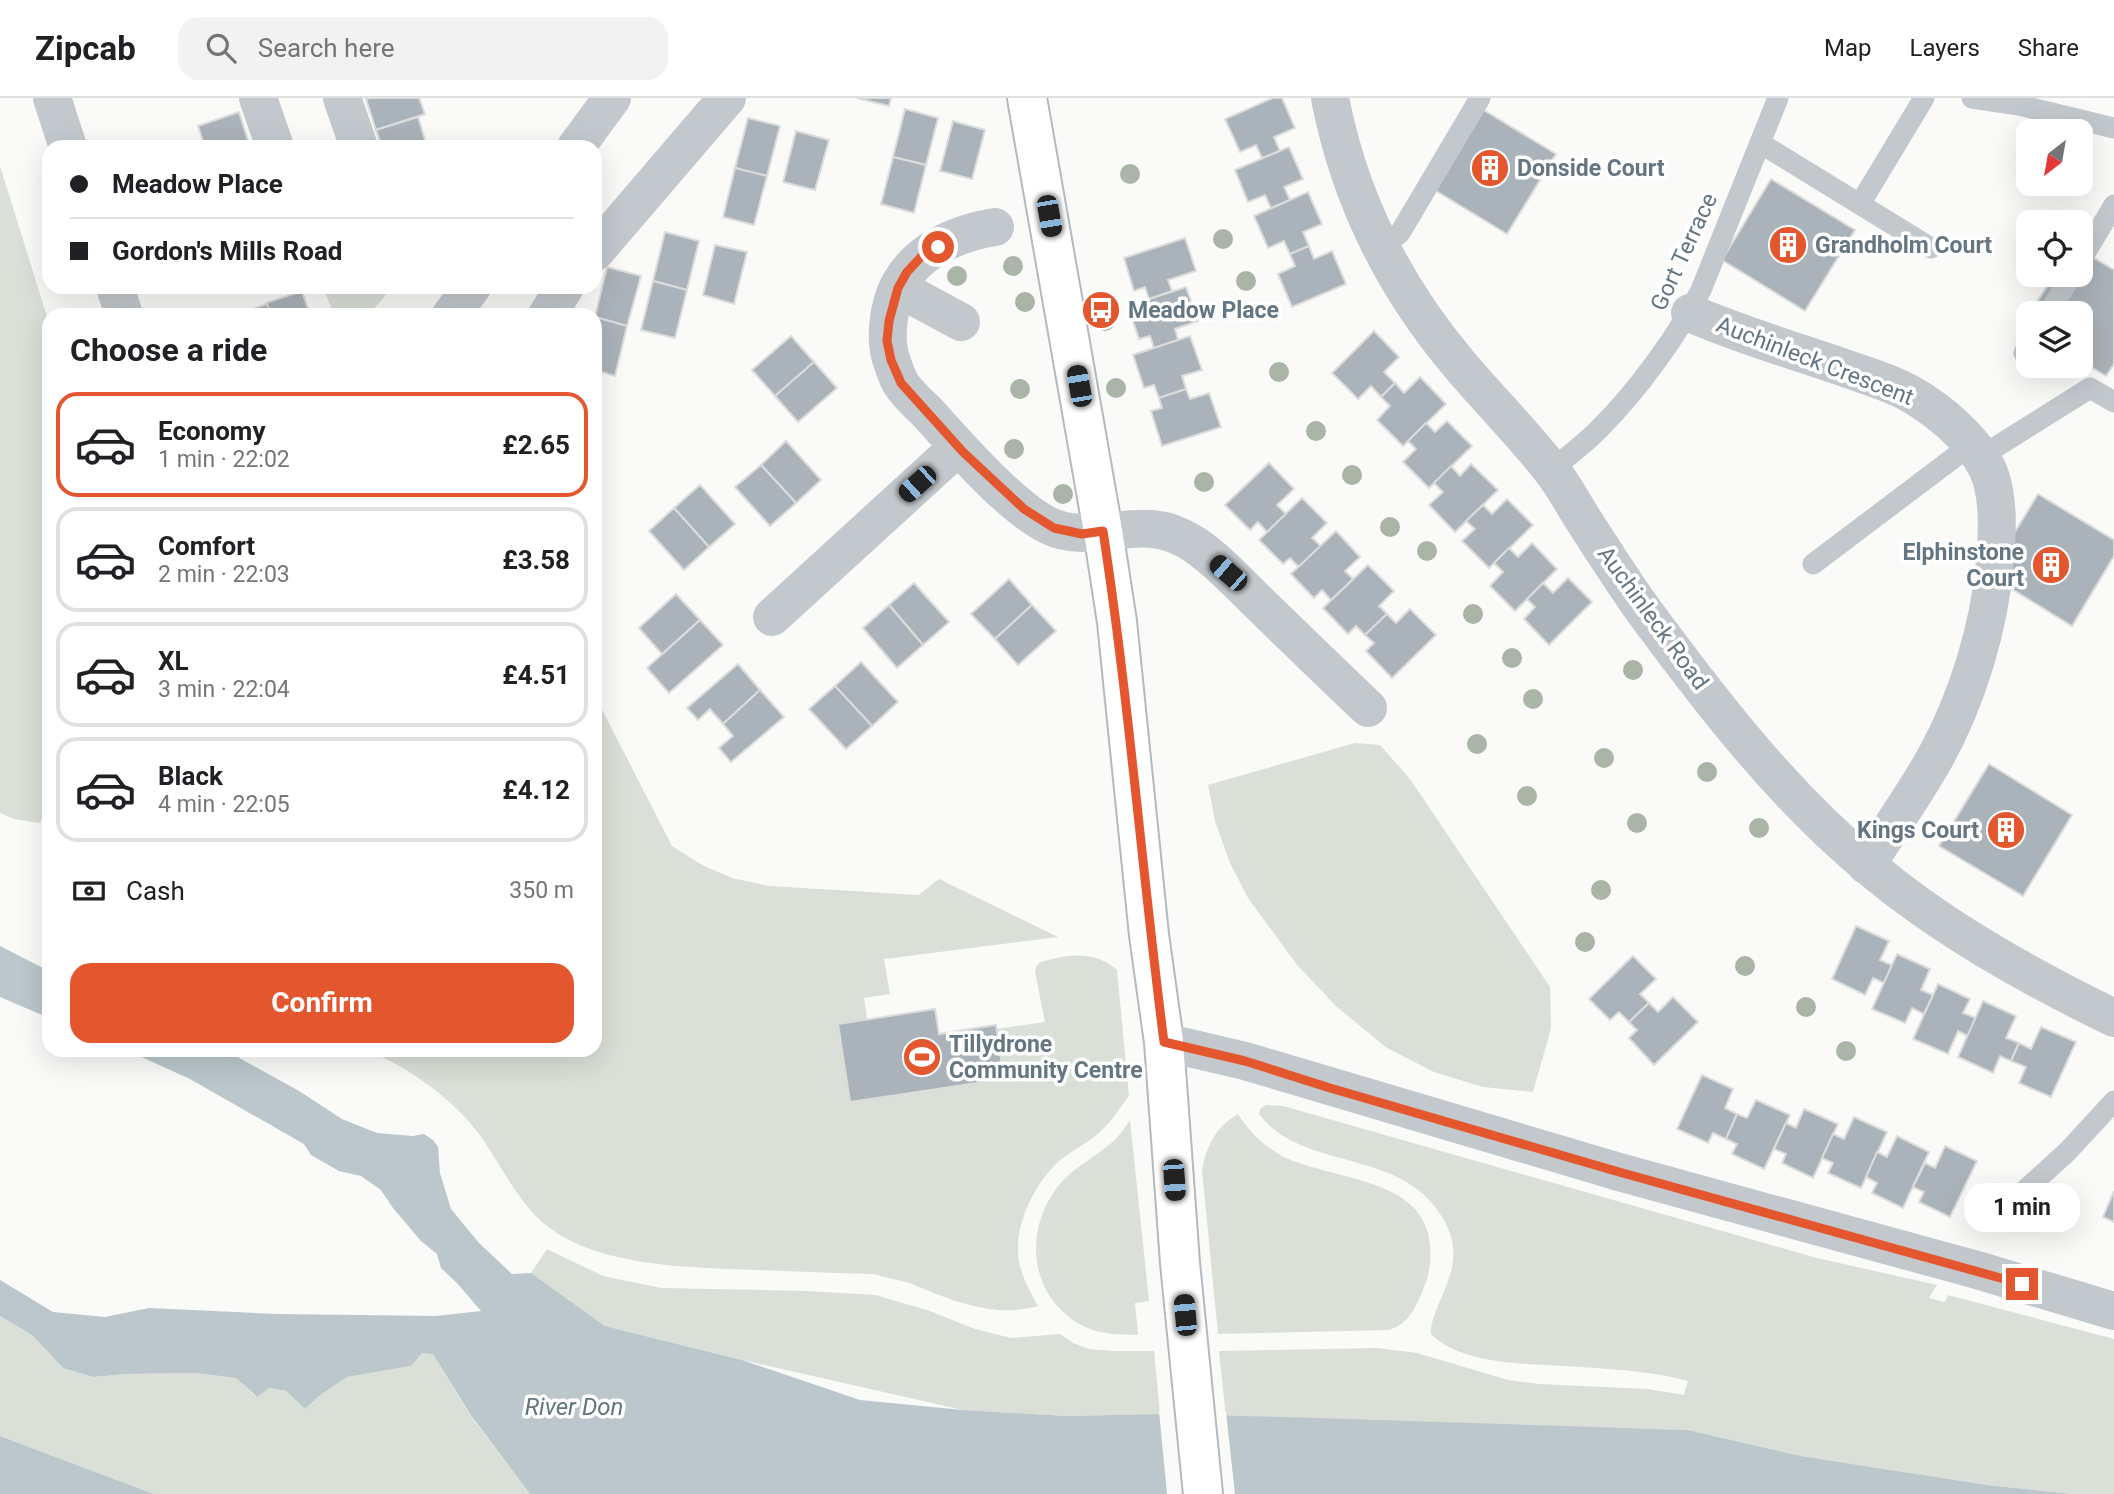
<!DOCTYPE html>
<meta charset="utf-8">
<style>
:root{--surface:#fff;--page:#f2f2f2;--text:#202124;--muted:#757577;--line:#e0e0e0;--accent:#e4572e}
body{margin:0;font-family:Roboto,sans-serif;background:var(--page);color:var(--text);height:100vh;display:flex;flex-direction:column;font-size:26px;white-space:nowrap}
*{box-sizing:border-box;margin:0}
p{font-size:23px;color:var(--muted)}
.icon{flex:none;width:38px;height:38px;fill:none;stroke:currentColor;stroke-width:2;stroke-linecap:round;stroke-linejoin:round}
.map{position:relative;flex:1;overflow:hidden}
.side{position:absolute;left:42px;top:210px;width:560px;height:749px;display:flex;flex-direction:column;background:var(--surface);border-radius:21px;box-shadow:0 7px 28px #0002}
.side>*{flex:none}
.top-card{position:absolute;left:42px;top:42px;width:560px;height:154px;border-radius:21px;box-shadow:0 7px 28px #0002;display:grid;align-content:center;height:154px;padding:0 28px;background:var(--surface)}
.needle{width:46px;rotate:211deg}
.controls{position:absolute;left:2016px;top:21px;display:grid;gap:14px}
.controls a{display:grid;place-items:center;width:77px;height:77px;border-radius:14px;background:var(--surface);box-shadow:0 7px 28px #0002;font-size:35px}
.end{position:absolute;width:32px;height:32px;margin:-16px;border:9px solid #e4572e;background:#fff;box-shadow:0 0 0 4px #fff}
.from{border-radius:50%}
.bubble{position:absolute;height:49px;border-radius:21px;background:var(--surface);box-shadow:0 7px 28px #0002;font-size:23px;font-weight:700;line-height:49px;text-align:center}
.car{position:absolute;width:21px;height:42px;margin:-21px -10px;border-radius:9px;box-shadow:0 0 5px 2px #0007;background:linear-gradient(#222 24%,#8ab4d8 0 40%,#222 0 76%,#8ab4d8 0 86%,#222 0)}
.top-card b{display:flex;align-items:center;gap:24px;height:66px;font-size:26px}
.top-card b+b{border-top:2px solid var(--line)}
.top-card i{width:18px;height:18px;background:var(--text)}
ul{padding:0;list-style:none}
li{display:flex;align-items:center;gap:21px;height:105px;margin:0 14px 10px;padding:0 14px;border:4px solid var(--line);border-radius:21px}
li div{flex:1}
li b{display:block;font-size:26px}
li em{font-style:normal;font-weight:700}
li.selected{border-color:var(--accent)}
li>.icon{width:63px;height:63px;stroke-width:1.5}
h2{padding:0 28px;font-size:32px;line-height:84px}
.pay{display:flex;align-items:center;gap:18px;height:77px;padding:0 28px;font-size:26px}
.pay p{margin-inline-start:auto}
.action{display:flex;gap:14px;margin-top:auto;padding:14px 28px}
.action a{flex:1;height:80px;border-radius:21px;background:var(--accent);color:#fff;font-size:28px;font-weight:700;line-height:80px;text-align:center}
header{display:flex;align-items:center;gap:42px;box-sizing:border-box;height:98px;padding:0 35px;background:var(--surface);border-bottom:2px solid var(--line)}
header strong{font-size:33px}
nav{display:flex;gap:38px;margin-inline-start:auto;font-size:24px}
.search{width:490px;height:63px;background:var(--page);display:flex;align-items:center;gap:18px;box-sizing:border-box;padding:0 24px;border-radius:21px;color:var(--muted);font-size:26px}
.map>svg:first-child{display:block}
.green{fill:#dadfd7}
.water{fill:#bbc7cb}
.pier{fill:#fafaf8}
.building{fill:#aab3b9;stroke:#dcdcda;stroke-width:2}
.lines{fill:none;stroke-linecap:round;stroke-linejoin:round}
.secondary-casing{stroke:#b3babf;stroke-width:42}
.service{stroke:#c3c8cc;stroke-width:21}
.minor{stroke:#c3c8cc;stroke-width:38}
.tertiary{stroke:#c3c8cc;stroke-width:38}
.secondary{stroke:#fff;stroke-width:38}
.tree{fill:#aab4a7}
.route{stroke:#e4572e;stroke-width:9}
.labels{text-anchor:middle;dominant-baseline:central;stroke-width:7;stroke-linejoin:round;paint-order:stroke}
.poi-label{font-size:23px;font-weight:bold;fill:#657683;stroke:#fff;text-anchor:start}
.street-label{font-size:23px;fill:#657683;stroke:#fff}
.water-label{font-size:24px;font-style:italic;fill:#60757c;stroke:#fff}
</style>
<header>
<strong>Zipcab</strong>
<div class="search"><svg class="icon" aria-label="search" viewBox="0 0 24 24"><circle cx="10" cy="10" r="6"/><path d="M15 15l6 6"/></svg>Search here</div>
<nav><a>Map</a><a>Layers</a><a>Share</a></nav>
</header>
<div class="map">
<svg width="2114" height="1396" viewBox="0 0 2114 1396">
<rect width="100%" height="100%" fill="#fafaf8"/>
<g class="green">
<polygon points="0,68 49,225 49,704 40,725 14,721 0,715"/>
<path d="M323,189H391C372,218 368,217 334,217Z"/>
<path d="M595,598L672,748L702,767L732,780L769,788L919,797L939,781L1058,839L884,861L890,896L864,900L867,921L838,926L850,1004L1004,981L996,931L1045,924L1035,874L1036,869L1039,865C1067,856 1094,852 1117,872L1129,998C1120,1009 1113,1022 1102,1032C1088,1046 1069,1053 1055,1067C1032,1090 1013,1131 1019,1164C1022,1180 1031,1195 1038,1208C1002,1218 971,1209 936,1196C926,1192 916,1187 906,1184C895,1181 884,1179 873,1176C834,1175 795,1173 756,1172C687,1169 583,1170 533,1115C513,1093 499,1065 482,1040C458,1005 405,965 364,952H595Z"/>
<polygon points="1355,645 1380,647 1410,681 1550,889 1551,930 1533,994 1483,989 1434,974 1387,950 1337,909 1298,868 1248,800 1230,765 1215,723 1208,687"/>
<path d="M1266,1007L1283,1008L1817,1160L1937,1187L1929,1200L1945,1204L1948,1197L2114,1241V1396H2073L1987,1387L1801,1358L1688,1332L1226,1319L1219,1253L1377,1250L1417,1255L1508,1282L1539,1286L1647,1291L1684,1297L1688,1283C1648,1272 1606,1271 1565,1268C1526,1266 1460,1266 1431,1236V1229C1436,1207 1450,1186 1453,1163C1455,1148 1451,1135 1444,1122C1403,1048 1304,1075 1259,1016L1260,1011Z"/>
<path d="M1238,1016C1250,1035 1264,1048 1284,1059C1331,1082 1425,1079 1430,1147C1431,1161 1430,1176 1424,1189C1416,1209 1410,1225 1389,1232L1218,1236L1202,1072C1207,1047 1216,1029 1238,1016Z"/>
<path d="M1130,1022L1149,1203L1135,1205L1138,1237C1120,1236 1102,1237 1085,1229C1029,1201 1022,1133 1059,1087C1073,1070 1092,1061 1109,1047C1118,1040 1124,1031 1130,1022Z"/>
<polygon points="547,1151 603,1178 661,1190 807,1193 875,1197 927,1212 975,1231 1011,1240 1060,1236 1073,1245 1089,1251 1113,1253 1154,1253 1160,1316 1066,1318 963,1312 742,1262 605,1228 531,1175"/>
<polygon points="0,1218 32,1237 63,1270 93,1279 126,1276 195,1275 236,1280 256,1299 269,1290 286,1293 305,1311 319,1298 347,1279 410,1268 422,1255 433,1256 470,1317 530,1396 154,1396 0,1338"/>
</g>
<g class="water">
<polygon points="0,848 49,873 49,920 0,899"/>
<polygon points="126,952 225,952 299,993 342,1021 377,1035 413,1038 424,1036 433,1042 438,1049 440,1075 451,1111 479,1145 512,1176 531,1175 605,1228 742,1262 860,1302 963,1312 1066,1318 1160,1316 1283,1319 1688,1332 1801,1358 1987,1387 2073,1396 530,1396 470,1316 433,1256 422,1255 411,1268 347,1279 319,1298 305,1311 286,1293 269,1290 257,1299 236,1280 195,1275 126,1276 93,1279 63,1270 32,1237 0,1218 0,1182 53,1214 105,1219 149,1210 278,1216 436,1218 481,1213 457,1185 441,1170 437,1156 421,1143 393,1110 381,1092 361,1078 339,1073 311,1057 304,1046 190,981"/>
<polygon points="0,1338 154,1396 0,1396"/>
</g>
<polygon class="pier" points="1159,1313 1226,1314 1235,1396 1167,1396"/>
<g class="building">
<polygon points="370,0 419,0 425,16 376,32 366,1"/>
<polygon points="857,0 891,0 889,8"/>
<polygon points="1273,0 1282,0 1295,30 1274,39 1280,53 1262,60 1256,47 1240,54 1225,21"/>
<polygon points="1472,5 1556,56 1507,136 1423,85"/>
<polygon points="905,11 938,20 926,67 893,59"/>
<polygon points="239,14 248,43 231,49 205,49 198,28"/>
<polygon points="418,19 426,45 413,49 382,49 376,32"/>
<polygon points="748,20 780,28 767,78 735,70"/>
<polygon points="953,23 985,32 972,81 940,73"/>
<polygon points="796,33 829,42 815,92 783,84"/>
<polygon points="1289,49 1303,81 1284,89 1290,102 1271,110 1265,97 1248,104 1235,72"/>
<polygon points="893,59 926,67 914,115 881,106"/>
<polygon points="735,70 767,78 754,127 723,119"/>
<polygon points="1771,81 1855,132 1805,213 1722,162"/>
<polygon points="1308,94 1322,126 1303,134 1309,148 1290,156 1284,143 1268,150 1254,118"/>
<polygon points="665,134 699,143 687,192 653,183"/>
<polygon points="1185,140 1196,173 1168,182 1172,193 1149,201 1145,189 1134,193 1124,160"/>
<polygon points="715,147 747,154 734,206 703,197"/>
<polygon points="1309,148 1314,161 1332,153 1346,186 1292,209 1278,176 1295,168 1290,156"/>
<polygon points="2081,152 2114,172 2114,266 2106,278 2081,263 2081,215 2030,215 2054,177 2081,177"/>
<polygon points="607,169 641,178 627,228 595,219"/>
<polygon points="653,183 687,192 675,240 641,232"/>
<polygon points="1186,189 1198,223 1175,231 1178,242 1154,250 1150,238 1139,241 1128,208"/>
<polygon points="302,193 310,217 271,217 266,205"/>
<polygon points="267,206 271,217 242,217 241,215"/>
<polygon points="595,219 627,228 615,278 595,272"/>
<polygon points="1374,233 1399,259 1384,274 1395,285 1381,299 1371,288 1358,301 1332,275"/>
<polygon points="791,238 814,264 775,298 752,272"/>
<polygon points="1190,238 1202,272 1182,278 1186,291 1159,300 1154,287 1144,290 1133,257"/>
<polygon points="814,264 837,290 798,324 775,298"/>
<polygon points="1420,279 1446,306 1403,348 1377,322 1390,308 1381,299 1395,285 1404,295"/>
<polygon points="1186,291 1190,301 1209,295 1221,329 1162,348 1151,313 1162,310 1159,300"/>
<polygon points="1447,323 1472,348 1429,390 1403,364 1416,351 1408,343 1426,325 1435,334"/>
<polygon points="786,343 821,382 796,405 761,367"/>
<polygon points="1269,365 1294,391 1277,407 1286,416 1267,434 1258,424 1250,432 1225,407"/>
<polygon points="1471,366 1498,392 1455,434 1429,407 1443,394 1434,385 1451,368 1460,378"/>
<polygon points="761,367 796,405 770,428 735,389"/>
<polygon points="700,387 735,426 709,449 674,410"/>
<polygon points="2038,396 2114,442 2114,458 2072,528 1989,477"/>
<polygon points="1302,400 1327,425 1312,440 1321,448 1299,469 1290,460 1283,466 1259,442"/>
<polygon points="1507,401 1533,427 1489,470 1462,443 1475,431 1466,423 1483,407 1492,416"/>
<polygon points="674,410 709,449 684,472 649,433"/>
<polygon points="1336,433 1360,459 1345,473 1353,481 1331,502 1322,492 1314,500 1291,476"/>
<polygon points="1532,445 1557,471 1515,513 1490,488 1503,474 1494,465 1509,450 1518,459"/>
<polygon points="1368,467 1394,493 1379,508 1387,516 1365,537 1356,528 1348,536 1323,510"/>
<polygon points="1568,480 1592,504 1549,547 1524,521 1535,509 1527,501 1543,485 1553,495"/>
<polygon points="1009,481 1032,507 995,541 971,516"/>
<polygon points="914,485 949,524 923,547 889,507"/>
<polygon points="676,496 700,522 662,556 639,530"/>
<polygon points="889,507 923,547 897,570 863,530"/>
<polygon points="1032,507 1056,533 1018,567 995,541"/>
<polygon points="1410,511 1436,537 1392,580 1366,553 1374,545 1365,537 1387,516 1396,525"/>
<polygon points="700,522 723,547 669,595 647,570"/>
<polygon points="861,564 898,604 872,628 835,588"/>
<polygon points="738,566 760,592 723,626 710,611 698,622 687,610"/>
<polygon points="835,588 872,628 846,651 809,611"/>
<polygon points="760,592 784,619 731,664 719,650 733,638 723,626"/>
<polygon points="1989,666 2072,717 2023,798 1939,748"/>
<polygon points="1856,828 1889,843 1880,862 1892,867 1884,885 1873,880 1865,897 1832,881"/>
<polygon points="1897,856 1930,871 1921,892 1933,897 1924,916 1912,910 1905,925 1872,911"/>
<polygon points="1633,858 1656,881 1640,896 1649,905 1629,924 1619,914 1610,922 1589,901"/>
<polygon points="1938,886 1970,901 1963,915 1976,920 1968,938 1958,933 1948,956 1913,941"/>
<polygon points="1673,899 1698,924 1654,967 1629,940 1637,932 1629,924 1649,905 1658,914"/>
<polygon points="1983,903 2016,918 2006,940 2019,945 2011,963 2000,958 1993,975 1958,959"/>
<polygon points="935,911 939,936 996,927 1004,981 850,1004 838,926"/>
<polygon points="2041,929 2076,944 2051,999 2019,985 2026,969 2011,963 2019,945 2031,951"/>
<polygon points="1702,977 1733,991 1725,1010 1737,1016 1726,1041 1713,1035 1708,1045 1677,1031"/>
<polygon points="1756,1002 1790,1017 1764,1071 1732,1056 1737,1046 1726,1041 1737,1016 1747,1020"/>
<polygon points="1804,1011 1838,1026 1813,1080 1782,1065 1786,1056 1774,1051 1786,1025 1796,1030"/>
<polygon points="1854,1019 1887,1034 1861,1090 1828,1075 1833,1065 1822,1060 1833,1036 1844,1041"/>
<polygon points="1897,1038 1929,1054 1903,1110 1872,1095 1877,1085 1866,1079 1877,1054 1887,1059"/>
<polygon points="1945,1048 1977,1063 1950,1119 1919,1104 1924,1094 1913,1089 1925,1065 1935,1070"/>
<polygon points="2114,1093 2114,1124 2103,1119"/>
</g>
<g class="lines">
<g class="secondary-casing">
<polyline id="secondary" points="1027,0 1103,433 1117,524 1149,837 1164,944 1180,1165 1203,1396"/>
</g>
<g class="service">
<polyline points="1972,0 2019,7 2114,30"/>
<polyline points="1760,45 1931,150"/>
<polyline points="1860,106 1924,0"/>
<polyline points="1381,150 1400,135 1480,0"/>
<polyline points="2081,162 2114,107"/>
<polyline points="2048,215 2072,177"/>
<polyline points="2024,255 2028,248"/>
<polyline points="1980,359 2090,290 2114,304"/>
<path d="M1551,372C1568,358 1586,345 1601,329C1637,293 1678,237 1701,192L1778,0"/>
<polyline points="1813,466 1972,346"/>
<polyline points="2003,1115 2010,1106 2068,1053 2114,1003"/>
</g>
<g class="minor">
<polyline points="52,0 68,49"/>
<polyline points="258,0 275,49"/>
<polyline points="342,0 359,49"/>
<path d="M1330,0C1349,99 1394,189 1459,266C1489,302 1524,336 1553,374C1565,390 1575,409 1586,426C1604,454 1622,482 1641,509C1708,600 1779,693 1866,766C1938,828 2028,878 2114,920"/>
<polyline points="576,49 612,0"/>
<path d="M995,129C957,135 918,152 899,187C888,208 884,242 892,264C894,270 897,278 900,284C906,295 919,306 928,315C955,345 1020,420 1057,431C1107,446 1144,412 1195,447C1219,463 1240,487 1261,507C1297,542 1332,576 1368,610"/>
<polyline points="595,154 727,0"/>
<polyline points="115,189 124,217"/>
<polyline points="898,190 961,224"/>
<path d="M1690,215C1738,236 1789,251 1839,268C1866,278 1897,286 1922,303C1948,320 1981,349 1991,380C1999,407 1997,437 1995,464C1989,531 1967,602 1935,660C1914,697 1890,732 1866,767"/>
<polyline points="451,217 472,189"/>
<polyline points="547,217 565,189"/>
<polyline points="772,519 958,349"/>
</g>
<polyline class="tertiary" points="1164,944 1245,963 1619,1074 1977,1172 2114,1213"/>
<use href="#secondary" class="secondary"/>
</g>
<g class="tree">
<circle cx="1130" cy="76" r="10"/>
<circle cx="1223" cy="141" r="10"/>
<circle cx="1013" cy="168" r="10"/>
<circle cx="957" cy="178" r="10"/>
<circle cx="1246" cy="183" r="10"/>
<circle cx="1025" cy="204" r="10"/>
<circle cx="1105" cy="223" r="10"/>
<circle cx="1279" cy="274" r="10"/>
<circle cx="1116" cy="290" r="10"/>
<circle cx="1020" cy="291" r="10"/>
<circle cx="1316" cy="333" r="10"/>
<circle cx="1014" cy="351" r="10"/>
<circle cx="1352" cy="377" r="10"/>
<circle cx="1204" cy="384" r="10"/>
<circle cx="1063" cy="396" r="10"/>
<circle cx="1390" cy="429" r="10"/>
<circle cx="1427" cy="453" r="10"/>
<circle cx="1473" cy="516" r="10"/>
<circle cx="1512" cy="560" r="10"/>
<circle cx="1633" cy="572" r="10"/>
<circle cx="1533" cy="601" r="10"/>
<circle cx="1477" cy="646" r="10"/>
<circle cx="1604" cy="660" r="10"/>
<circle cx="1707" cy="674" r="10"/>
<circle cx="1527" cy="698" r="10"/>
<circle cx="1637" cy="725" r="10"/>
<circle cx="1759" cy="730" r="10"/>
<circle cx="1601" cy="792" r="10"/>
<circle cx="1585" cy="844" r="10"/>
<circle cx="1745" cy="868" r="10"/>
<circle cx="1806" cy="909" r="10"/>
<circle cx="1846" cy="953" r="10"/>
</g>
<g class="lines">
<path class="route" d="M938,149L921,159L907,174L898,190L889,223L887,243L891,262L901,285L963,354L1024,411L1054,430L1082,436L1103,433C1129,602 1142,774 1164,944L1245,963L1330,990L1619,1074L2022,1186"/>
</g>
<defs>
<g id="building-disc" transform="scale(2.0125)"><circle r="9.5" fill="#e4572e" stroke="#fff"/><path d="M-4-6H4V6H1V3H-1V6H-4ZM-2.5-4.3h1.7v1.8h-1.7ZM.8-4.3h1.7v1.8H.8ZM-2.5-1h1.7V.8h-1.7ZM.8-1h1.7V.8H.8Z" fill="#fff"/></g>
<g id="bus-disc" transform="scale(2.0125)"><circle r="9.5" fill="#e4572e" stroke="#fff"/><path d="M-5-6H5V4H4V6H2V4H-2V6H-4V4H-5ZM-3.5-4V0h7V-4ZM-3.5 1.2v1.5H-2V1.2ZM2 1.2v1.5H3.5V1.2Z" fill="#fff"/></g>
<g id="stadium-disc" transform="scale(2.0125)"><circle r="9.5" fill="#e4572e" stroke="#fff"/><path d="M0-5a6.5 5 0 1 0 0 10a6.5 5 0 1 0 0-10ZM-3.5-1.8h7v3.6h-7Z" fill="#fff"/></g>
</defs>
<g fill-rule="evenodd">
<use href="#building-disc" x="1490" y="70"/>
<use href="#building-disc" x="1788" y="147"/>
<use href="#bus-disc" x="1101" y="212"/>
<use href="#building-disc" x="2051" y="467"/>
<use href="#building-disc" x="2006" y="732"/>
<use href="#stadium-disc" x="922" y="959"/>
</g>
<g class="labels">
<g class="poi-label">
<text x="1517" y="70">Donside Court</text>
<text x="1815" y="147">Grandholm Court</text>
<text x="1128" y="212">Meadow Place</text>
<text x="2024" y="454" text-anchor="end">Elphinstone<tspan x="2024" dy="26">Court</tspan></text>
<text x="1979" y="732" text-anchor="end">Kings Court</text>
<text x="949" y="946">Tillydrone<tspan x="949" dy="26">Community Centre</tspan></text>
</g>
<g class="street-label">
<text transform="translate(1684 154) rotate(-65)">Gort Terrace</text>
<text transform="translate(1815 263) rotate(21)">Auchinleck Crescent</text>
<text transform="translate(1653 520) rotate(54)">Auchinleck Road</text>
</g>
<g class="water-label">
<text x="574" y="1309">River Don</text>
</g>
</g>
</svg>
<div class="controls">
<a><svg class="needle" viewBox="-14 -14 28 28"><path d="M0-13l5 13h-10z" fill="#e53935"/><path d="M0 13l5-13h-10z" fill="#757577"/></svg></a>
<a><svg class="icon" aria-label="locate" viewBox="0 0 24 24"><circle cx="12" cy="12" r="6"/><path d="M12 2v4M12 18v4M2 12h4M18 12h4"/></svg></a>
<a><svg class="icon" aria-label="layers" viewBox="0 0 24 24"><path d="M12 4l9 5-9 5-9-5zM3 14l9 5 9-5"/></svg></a>
</div>
<i class="end from" style="left:938px;top:149px"></i>
<i class="end" style="left:2022px;top:1186px"></i>
<div class="bubble" style="left:1964px;top:1085px;width:116px">1 min</div>
<i class="car" style="left:1049px;top:118px;rotate:170deg"></i>
<i class="car" style="left:1079px;top:288px;rotate:350deg"></i>
<i class="car" style="left:917px;top:386px;rotate:228deg"></i>
<i class="car" style="left:1228px;top:475px;rotate:311deg"></i>
<i class="car" style="left:1174px;top:1082px;rotate:176deg"></i>
<i class="car" style="left:1185px;top:1217px;rotate:355deg"></i>
<div class="top-card">
<b><i class="from"></i>Meadow Place</b>
<b><i></i>Gordon's Mills Road</b>
</div>
<section class="side">
<h2>Choose a ride</h2>
<ul>
<li class="selected"><svg class="icon" aria-label="car" viewBox="0 0 24 24"><path d="M5 17H2v-5l4-1 3-4h7l3 4 3 1v5h-3M9 17h6M6 11h13"/><circle cx="7" cy="17" r="2"/><circle cx="17" cy="17" r="2"/></svg><div><b>Economy</b><p>1 min · 22:02</p></div><em>£2.65</em></li>
<li><svg class="icon" aria-label="car" viewBox="0 0 24 24"><path d="M5 17H2v-5l4-1 3-4h7l3 4 3 1v5h-3M9 17h6M6 11h13"/><circle cx="7" cy="17" r="2"/><circle cx="17" cy="17" r="2"/></svg><div><b>Comfort</b><p>2 min · 22:03</p></div><em>£3.58</em></li>
<li><svg class="icon" aria-label="car" viewBox="0 0 24 24"><path d="M5 17H2v-5l4-1 3-4h7l3 4 3 1v5h-3M9 17h6M6 11h13"/><circle cx="7" cy="17" r="2"/><circle cx="17" cy="17" r="2"/></svg><div><b>XL</b><p>3 min · 22:04</p></div><em>£4.51</em></li>
<li><svg class="icon" aria-label="car" viewBox="0 0 24 24"><path d="M5 17H2v-5l4-1 3-4h7l3 4 3 1v5h-3M9 17h6M6 11h13"/><circle cx="7" cy="17" r="2"/><circle cx="17" cy="17" r="2"/></svg><div><b>Black</b><p>4 min · 22:05</p></div><em>£4.12</em></li>
</ul>
<div class="pay"><svg class="icon" aria-label="cash" viewBox="0 0 24 24"><path d="M3 7h18v10H3z"/><circle cx="12" cy="12" r="2"/></svg>Cash<p>350 m</p></div>
<div class="action"><a>Confirm</a></div>
</section>
</div>
